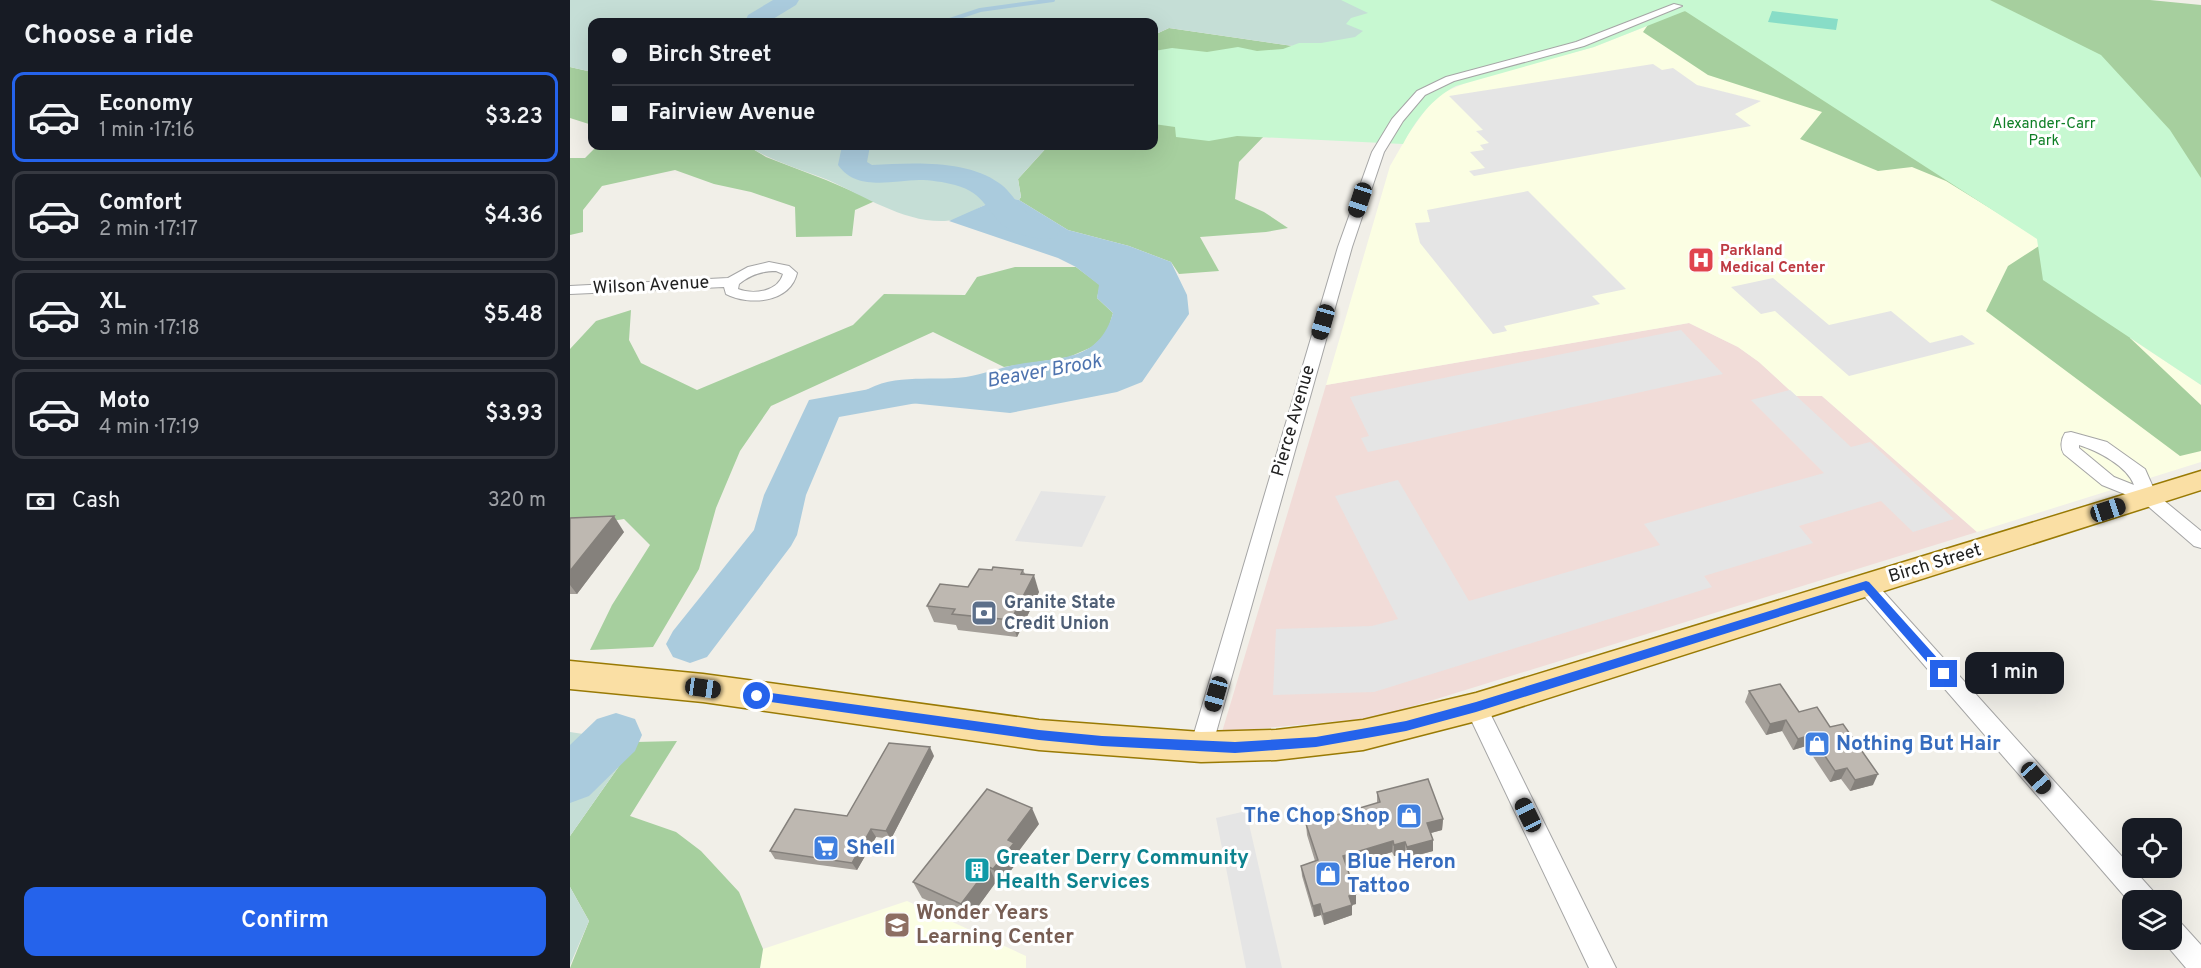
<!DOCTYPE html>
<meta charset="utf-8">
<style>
:root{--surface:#171b24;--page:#242831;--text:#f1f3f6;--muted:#9ea1a6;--line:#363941;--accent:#2563eb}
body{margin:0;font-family:Overpass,sans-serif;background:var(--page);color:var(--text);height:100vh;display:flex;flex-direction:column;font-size:22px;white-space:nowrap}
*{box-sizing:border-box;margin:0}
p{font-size:20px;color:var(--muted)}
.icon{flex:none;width:33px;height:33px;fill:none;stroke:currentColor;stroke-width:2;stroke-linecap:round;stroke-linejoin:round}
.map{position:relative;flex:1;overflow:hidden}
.details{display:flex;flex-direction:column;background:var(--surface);width:570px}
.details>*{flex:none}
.top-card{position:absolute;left:18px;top:18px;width:570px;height:132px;border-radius:12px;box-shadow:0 6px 24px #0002;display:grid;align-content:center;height:132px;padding:0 24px;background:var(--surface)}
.tools{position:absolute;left:1552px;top:818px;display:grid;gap:12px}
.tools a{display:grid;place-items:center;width:60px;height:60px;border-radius:12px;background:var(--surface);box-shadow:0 6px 24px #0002;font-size:30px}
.end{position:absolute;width:27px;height:27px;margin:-14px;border:8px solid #2563eb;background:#fff;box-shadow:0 0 0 3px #fff}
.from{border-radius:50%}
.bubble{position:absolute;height:42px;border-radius:12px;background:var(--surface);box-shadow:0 6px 24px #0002;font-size:20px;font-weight:600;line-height:42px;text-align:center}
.car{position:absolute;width:18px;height:36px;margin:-18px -9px;border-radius:8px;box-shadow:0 0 4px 2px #0007;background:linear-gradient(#222 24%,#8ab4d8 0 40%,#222 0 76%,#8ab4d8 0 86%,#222 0)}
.top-card b{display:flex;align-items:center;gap:21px;height:57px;font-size:22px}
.top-card b+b{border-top:2px solid var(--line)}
.top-card i{width:15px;height:15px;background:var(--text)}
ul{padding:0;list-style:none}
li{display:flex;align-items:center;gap:18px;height:90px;margin:0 12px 9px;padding:0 12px;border:3px solid var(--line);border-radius:12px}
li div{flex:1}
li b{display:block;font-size:22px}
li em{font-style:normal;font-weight:600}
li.current{border-color:var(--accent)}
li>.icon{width:54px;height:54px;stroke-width:1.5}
h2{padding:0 24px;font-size:27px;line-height:72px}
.pay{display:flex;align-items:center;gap:15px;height:66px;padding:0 24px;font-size:22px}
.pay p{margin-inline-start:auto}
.cta{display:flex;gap:12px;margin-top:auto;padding:12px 24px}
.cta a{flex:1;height:69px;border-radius:12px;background:var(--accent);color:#fff;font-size:24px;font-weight:600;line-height:69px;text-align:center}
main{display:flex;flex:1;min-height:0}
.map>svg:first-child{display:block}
.commercial{fill:#f1dcd8}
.education{fill:#fbfee3}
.forest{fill:#a6cf9e}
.wetland{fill:#c5ded6}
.park{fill:#c7f8d1}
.pitch{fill:#88ddc7}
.parking{fill:#e5e5e5}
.water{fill:#aacbdd}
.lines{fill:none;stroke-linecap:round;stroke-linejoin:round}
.stream{stroke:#aacbdd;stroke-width:4}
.river{fill:#aacbdd;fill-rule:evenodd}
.minor-casing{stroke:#a5a5a5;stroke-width:2}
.primary-casing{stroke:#997a04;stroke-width:3}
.minor{fill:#fff;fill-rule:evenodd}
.primary{fill:#fadfa4;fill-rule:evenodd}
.wall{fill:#a39e98}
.shaded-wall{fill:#85817c}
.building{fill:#beb8b1;stroke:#85817c;stroke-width:1.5}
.route{fill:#2563eb}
.labels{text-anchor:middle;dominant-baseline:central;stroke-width:6;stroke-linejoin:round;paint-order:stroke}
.far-park-label{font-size:15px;fill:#0f7f26;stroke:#fff}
.far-health-label{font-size:15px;font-weight:bold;fill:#be3a42;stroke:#fff;text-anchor:start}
.street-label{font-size:18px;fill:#212121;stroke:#fff}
.service-label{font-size:18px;font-weight:bold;fill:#4e5e75;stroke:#fff;text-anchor:start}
.water-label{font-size:20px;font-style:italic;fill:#4e73af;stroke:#fff}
.near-shop-label{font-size:21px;font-weight:bold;fill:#366cbe;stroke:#fff;text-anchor:start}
.near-culture-label{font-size:21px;font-weight:bold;fill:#0d838f;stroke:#fff;text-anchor:start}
.near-education-label{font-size:21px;font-weight:bold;fill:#785e54;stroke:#fff;text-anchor:start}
</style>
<main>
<section class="details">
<h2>Choose a ride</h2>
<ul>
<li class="current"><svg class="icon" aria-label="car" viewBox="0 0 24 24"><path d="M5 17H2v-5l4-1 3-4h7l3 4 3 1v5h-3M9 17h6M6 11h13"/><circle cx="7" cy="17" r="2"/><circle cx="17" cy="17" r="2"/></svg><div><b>Economy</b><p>1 min · 17:16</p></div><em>$3.23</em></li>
<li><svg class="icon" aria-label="car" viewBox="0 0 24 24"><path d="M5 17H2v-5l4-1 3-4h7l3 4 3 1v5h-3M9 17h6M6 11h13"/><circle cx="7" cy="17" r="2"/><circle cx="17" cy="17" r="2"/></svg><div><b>Comfort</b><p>2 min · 17:17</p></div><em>$4.36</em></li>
<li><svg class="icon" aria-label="car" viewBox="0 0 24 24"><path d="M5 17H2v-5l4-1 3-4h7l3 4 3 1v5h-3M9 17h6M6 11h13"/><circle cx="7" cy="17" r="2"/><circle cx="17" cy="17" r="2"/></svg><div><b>XL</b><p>3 min · 17:18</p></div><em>$5.48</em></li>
<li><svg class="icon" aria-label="car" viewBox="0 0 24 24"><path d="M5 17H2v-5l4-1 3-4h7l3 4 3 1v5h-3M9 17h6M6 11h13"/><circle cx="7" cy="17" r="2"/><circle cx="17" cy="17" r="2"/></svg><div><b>Moto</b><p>4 min · 17:19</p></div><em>$3.93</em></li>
</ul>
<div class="pay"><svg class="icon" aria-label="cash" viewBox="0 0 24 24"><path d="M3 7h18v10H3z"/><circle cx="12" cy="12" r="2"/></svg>Cash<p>320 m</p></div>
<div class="cta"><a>Confirm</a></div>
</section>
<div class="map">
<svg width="1631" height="968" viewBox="0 0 1631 968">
<rect width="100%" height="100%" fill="#f1efe8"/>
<polygon class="commercial" points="1119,323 1168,347 1189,362 1226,396 1252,396 1407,532 805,718 652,732 756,385"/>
<g class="education">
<polygon points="1115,11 1468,239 1473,280 1631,385 1631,462 1407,532 1252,396 1226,396 1189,362 1168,347 1119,323 756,385 820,166 839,133 859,105 870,94 905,79 1024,47"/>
<polygon points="337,901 456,956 456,968 190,968 193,949"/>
</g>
<g class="forest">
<polygon points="1272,0 1580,0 1631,5 1631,281 1594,293 1560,338 1631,405 1631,451 1610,456 1416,311 1438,266 1475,242 1376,181 1342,167 1308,171 1230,139 1252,112 1138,75 1073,32 1080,22 1112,11 1141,12"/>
<polygon points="599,28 744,49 696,134 669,162 665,199 694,212 718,228 696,232 630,237 649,271 609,274 601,262 559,246 498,230 449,200 451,197 448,179 478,146 584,146 584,35"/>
<polygon points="0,67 22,72 22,125 0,118"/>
<polygon points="27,146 178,146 196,157 256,180 305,201 285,210 282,236 226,237 225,207 181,192 144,184 105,170 32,186 13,210 13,232 0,235 0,158 15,158"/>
<polygon points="445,267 506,267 530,285 527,298 543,313 537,333 522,347 499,357 434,367 363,332 201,406 170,451 146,508 129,569 83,647 20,650 42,605 80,545 54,519 0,528 0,349 26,321 61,310 59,340 71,363 127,390 283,325 314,294 395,295 407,277"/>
<polygon points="107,741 60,816 106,832 131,851 169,892 193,949 190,968 0,968 19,921 0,887 0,836 66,742"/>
</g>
<g class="wetland">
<polygon points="0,0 813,0 796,41 744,49 599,28 584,35 584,22 22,22 22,72 0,67"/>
<path d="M178,146H478L448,179L451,197L449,200C415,194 402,220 375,221C335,223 294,196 258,180C231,169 203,162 178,146Z"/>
<polygon points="0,732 66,742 0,836"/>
<polygon points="0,887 19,921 0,965"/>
</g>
<path class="park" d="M771,0H1420L1531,55L1600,130L1631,178V385L1473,280L1467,239L1115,11L1024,47L886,86C862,98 846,120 833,144L667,136L639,141L606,137L605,127L584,124V51L602,48L637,52L668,47L687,51L713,49L729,43H751L785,37L793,31L776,24L781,18L798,13Z"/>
<polygon class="pitch" points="1202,11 1268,19 1266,30 1198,22"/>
<g class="parking">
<polygon points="1083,64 1092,70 1103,68 1127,85 1191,101 1165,114 1181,126 904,176 899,171 915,168 900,152 914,150 910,145 919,143 906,131 913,130 879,96"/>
<polygon points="958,191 1056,289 1022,296 1030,304 934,326 937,331 923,334 850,243 845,223 860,222 857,210"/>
<polygon points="1203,278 1259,325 1321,311 1360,343 1392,335 1405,344 1279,376 1205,311 1191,314 1161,287"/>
<polygon points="1111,330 1153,374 798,452 791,438 799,436 780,397"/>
<polygon points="1220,390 1281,447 1300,442 1384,519 1343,532 1311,501 1229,526 1243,543 1134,576 1142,587 804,692 703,695 706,629 802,626 828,619 765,496 828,480 899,601 1090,545 1074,524 1254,473 1181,400"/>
<polygon points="471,491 536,496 512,547 445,541"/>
<polygon points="676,811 712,968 676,968 646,818"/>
</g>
<path class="water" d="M433,197L449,200L498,230L559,246L601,262L617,295L619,314L572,382L547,392L440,413L320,401L285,406V397C320,371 356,382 396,377C414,374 432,367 450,364C492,357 529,361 543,313L527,298L529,285L506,267L488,258L379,221Z"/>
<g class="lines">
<polyline class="stream" points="374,22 410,10 483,0"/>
<g class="river">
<polygon points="203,0 229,0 226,5 198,22 175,22 178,15"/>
<path d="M272,146H300L297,162L302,165C340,163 396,159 429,183C441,191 447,205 458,213C468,221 482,219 490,231L485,238C471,241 450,236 437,228C416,213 416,193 385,185C374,182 360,180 349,180C321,181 286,191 268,165Z"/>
<polygon points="344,381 358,385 363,393 358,401 269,417 236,495 227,535 221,546 137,657 120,663 103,657 96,644 103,631 184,530 194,495 239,400"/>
<polygon points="46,713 65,719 72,735 65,751 19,796 0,803 0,745 27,719"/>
</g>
<g class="minor-casing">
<g id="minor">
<polygon points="1104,4 1112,6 1014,46 884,81 855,95 833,121 814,152 782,247 642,747 639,754 631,757 623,754 620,747 768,247 802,152 822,119 847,91 876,77 1006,42"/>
<path d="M199,262L219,266L227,273C220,303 179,306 156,294L154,287L0,294V286L158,278L178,267ZM206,271L213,274C208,292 183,295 168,289L169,284C180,275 192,271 206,271Z"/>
<path d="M1501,432L1537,442L1575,469L1586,494L1631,531V548L1624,546L1572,501L1532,485L1494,454C1490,448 1491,439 1495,433ZM1509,445C1528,451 1557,466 1564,485L1544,477L1509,448Z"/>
<polygon points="1296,578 1303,580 1583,891 1587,900 1563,900 1563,906 1289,590 1286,585 1289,580"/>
<polygon points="906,698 914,701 1046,968 1019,968 895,707 898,701"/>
<polygon points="1602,919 1611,923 1631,945 1631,968 1616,968 1593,941 1592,939 1602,939"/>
</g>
</g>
<g class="primary-casing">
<polygon id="primary" points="1631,471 1631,490 906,721 793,750 706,760 631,762 469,750 133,702 0,689 0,661 133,674 469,720 631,732 706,730 793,720 906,693"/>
</g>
<use href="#minor" class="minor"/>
<use href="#primary" class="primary"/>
</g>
<g class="wall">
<polygon points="0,518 54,532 7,594 0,594"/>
<polygon points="422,570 453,570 455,574 469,592 447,637 388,630 386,625 364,622 357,606 398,587"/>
<polygon points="1179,691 1229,712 1260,727 1303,785 1280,791 1271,779 1260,782 1236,746 1223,750 1212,731 1196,735 1175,702"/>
<polygon points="364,756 321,839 306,837 287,870 205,859 200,851 277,816"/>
<polygon points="807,792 873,819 872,830 861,833 863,840 863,851 837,858 835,853 824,856 822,852 777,866 786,904 782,905 782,915 754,925 751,915 744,917 732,876 731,866 745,861 737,835 736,824 807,803"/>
<polygon points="469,824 448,852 450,858 431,884 426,882 399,919 352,898 343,882"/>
</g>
<g class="shaded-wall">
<polygon points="44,516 54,532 7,594 0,585 0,571"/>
<polygon points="464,575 469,592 447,637 441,620"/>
<polygon points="1216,720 1212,731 1196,735 1200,724"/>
<polygon points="1241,735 1236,746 1223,750 1228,739"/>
<polygon points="360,747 364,756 321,839 316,831"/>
<polygon points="1277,768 1271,779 1260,782 1265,771"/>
<polygon points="1308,774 1303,785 1280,791 1285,780"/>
<polygon points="462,808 469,824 448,852 450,858 431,884 423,869 438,840"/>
<polygon points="873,819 872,830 857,834 857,823"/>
<polygon points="301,829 306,837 287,870 282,863"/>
<polygon points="863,840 863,851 837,858 837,847"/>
<polygon points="823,841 822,852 774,867 773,856"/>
<polygon points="835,842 835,853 824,856 824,845"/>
<polygon points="419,867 426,882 399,919 391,904"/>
<polygon points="786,894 786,904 782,905 782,915 754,925 753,914 779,896"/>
<polygon points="750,904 751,915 744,917 743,906"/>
</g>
<g class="building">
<polygon points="44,516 0,571 0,518"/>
<polygon points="423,567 453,570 451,574 464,575 441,620 382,614 385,609 357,606 370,584 398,587 409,569 422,570"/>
<polygon points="1210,684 1229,712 1247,707 1260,727 1273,724 1308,774 1285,780 1277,768 1265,771 1241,735 1228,739 1216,720 1200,724 1179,691"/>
<polygon points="319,743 360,747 316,831 301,829 282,863 200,851 225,809 277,816"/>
<polygon points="858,779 873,819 857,823 863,840 837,847 835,842 824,845 823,841 773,856 786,894 779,896 782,905 753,914 750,904 743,906 731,866 748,860 736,824 810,802 807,792"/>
<polygon points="417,789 462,808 438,840 444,843 423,869 419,867 391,904 343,882"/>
</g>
<polygon class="route" points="1296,581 1299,582 1378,670 1378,677 1370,677 1294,590 906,712 836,731 746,747 665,753 532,746 469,740 187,700 181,696 187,691 469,730 532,736 665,742 746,737 836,721 906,702"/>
<defs>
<g id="hospital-square" transform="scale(1.35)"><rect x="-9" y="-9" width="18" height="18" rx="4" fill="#e0444e" stroke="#fff"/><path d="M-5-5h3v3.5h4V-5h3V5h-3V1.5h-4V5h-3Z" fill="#fff"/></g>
<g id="bank-square" transform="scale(1.35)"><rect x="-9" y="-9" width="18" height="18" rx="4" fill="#5c6f8a" stroke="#fff"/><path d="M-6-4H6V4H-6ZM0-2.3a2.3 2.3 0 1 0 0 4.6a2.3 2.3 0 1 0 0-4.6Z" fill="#fff"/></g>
<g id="shop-square" transform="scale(1.35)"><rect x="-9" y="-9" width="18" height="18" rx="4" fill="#3f7fe0" stroke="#fff"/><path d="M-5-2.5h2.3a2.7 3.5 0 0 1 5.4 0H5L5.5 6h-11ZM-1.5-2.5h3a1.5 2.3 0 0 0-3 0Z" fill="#fff"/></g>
<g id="supermarket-square" transform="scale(1.35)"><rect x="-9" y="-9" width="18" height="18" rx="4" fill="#3f7fe0" stroke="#fff"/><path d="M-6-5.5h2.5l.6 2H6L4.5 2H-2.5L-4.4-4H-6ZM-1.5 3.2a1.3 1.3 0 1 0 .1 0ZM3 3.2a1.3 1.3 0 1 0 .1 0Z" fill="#fff"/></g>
<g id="building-square" transform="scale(1.35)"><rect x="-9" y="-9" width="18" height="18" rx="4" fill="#0f9aa8" stroke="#fff"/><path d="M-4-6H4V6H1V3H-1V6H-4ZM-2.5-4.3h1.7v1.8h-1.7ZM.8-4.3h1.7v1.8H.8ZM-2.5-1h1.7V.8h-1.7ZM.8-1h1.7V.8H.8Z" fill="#fff"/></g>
<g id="school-square" transform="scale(1.35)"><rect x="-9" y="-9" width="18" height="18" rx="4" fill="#8d6e63" stroke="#fff"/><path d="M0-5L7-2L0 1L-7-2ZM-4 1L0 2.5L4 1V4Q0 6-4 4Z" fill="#fff"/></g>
</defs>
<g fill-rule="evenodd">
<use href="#hospital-square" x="1131" y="260"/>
<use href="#bank-square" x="414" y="613"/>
<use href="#shop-square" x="1247" y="744"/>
<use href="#shop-square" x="839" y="816"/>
<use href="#supermarket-square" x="256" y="848"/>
<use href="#building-square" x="407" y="870"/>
<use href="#shop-square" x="758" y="874"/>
<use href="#school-square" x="327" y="925"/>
</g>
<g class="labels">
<g class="far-park-label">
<text x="1474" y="124">Alexander-Carr<tspan x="1474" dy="17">Park</tspan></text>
</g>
<g class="far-health-label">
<text x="1150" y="251">Parkland<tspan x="1150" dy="17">Medical Center</tspan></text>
</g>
<g class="street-label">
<text transform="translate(81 286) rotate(-3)">Wilson Avenue</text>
<text transform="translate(724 421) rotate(-74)">Pierce Avenue</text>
<text transform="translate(1365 564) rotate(-17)">Birch Street</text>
</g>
<g class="service-label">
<text x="434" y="603">Granite State<tspan x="434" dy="21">Credit Union</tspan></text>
</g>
<g class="water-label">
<text transform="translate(474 372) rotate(-10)">Beaver Brook</text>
</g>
<g class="near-shop-label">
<text x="1266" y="744">Nothing But Hair</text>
<text x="820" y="816" text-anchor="end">The Chop Shop</text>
<text x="276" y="848">Shell</text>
<text x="777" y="862">Blue Heron<tspan x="777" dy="24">Tattoo</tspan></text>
</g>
<g class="near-culture-label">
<text x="426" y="858">Greater Derry Community<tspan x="426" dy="24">Health Services</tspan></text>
</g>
<g class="near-education-label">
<text x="346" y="913">Wonder Years<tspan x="346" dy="24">Learning Center</tspan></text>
</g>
</g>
</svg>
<div class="tools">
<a><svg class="icon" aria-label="locate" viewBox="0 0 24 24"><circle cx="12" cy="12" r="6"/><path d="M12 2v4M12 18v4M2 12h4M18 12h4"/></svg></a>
<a><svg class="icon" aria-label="layers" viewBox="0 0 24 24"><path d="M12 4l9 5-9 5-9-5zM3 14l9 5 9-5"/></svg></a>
</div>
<i class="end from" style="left:187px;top:696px"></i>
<i class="end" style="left:1374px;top:674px"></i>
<div class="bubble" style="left:1395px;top:652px;width:99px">1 min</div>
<i class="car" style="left:790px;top:200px;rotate:198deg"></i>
<i class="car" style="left:753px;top:322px;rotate:196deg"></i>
<i class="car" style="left:1538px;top:510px;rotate:72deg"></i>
<i class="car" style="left:133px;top:688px;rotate:98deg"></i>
<i class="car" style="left:646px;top:694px;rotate:196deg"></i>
<i class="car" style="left:1466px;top:778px;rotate:139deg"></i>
<i class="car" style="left:958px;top:815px;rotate:334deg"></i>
<div class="top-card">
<b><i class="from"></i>Birch Street</b>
<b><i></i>Fairview Avenue</b>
</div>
</div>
</main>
